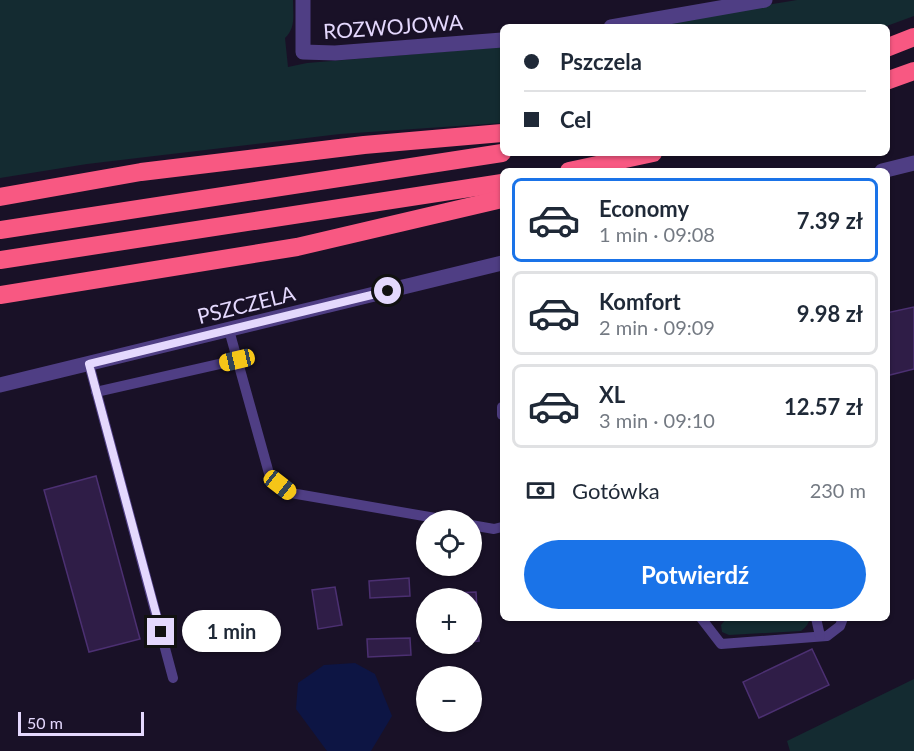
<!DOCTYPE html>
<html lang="pl">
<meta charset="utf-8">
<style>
:root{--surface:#fff;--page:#f6f6f7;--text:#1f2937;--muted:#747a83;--line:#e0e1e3;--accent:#1a73e8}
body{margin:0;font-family:Lato,sans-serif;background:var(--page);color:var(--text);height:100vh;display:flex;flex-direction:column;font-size:22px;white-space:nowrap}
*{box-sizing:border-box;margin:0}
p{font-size:20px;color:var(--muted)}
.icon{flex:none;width:33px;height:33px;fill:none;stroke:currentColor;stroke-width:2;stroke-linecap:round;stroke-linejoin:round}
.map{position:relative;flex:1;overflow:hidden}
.sheet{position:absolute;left:500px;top:168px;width:390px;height:453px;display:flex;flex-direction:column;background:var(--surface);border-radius:9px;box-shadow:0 2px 4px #0004}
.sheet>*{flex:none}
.guide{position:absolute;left:500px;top:24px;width:390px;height:132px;border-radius:9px;box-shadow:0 2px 4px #0004;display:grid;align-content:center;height:132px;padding:0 24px;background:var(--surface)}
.controls{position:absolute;left:416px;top:510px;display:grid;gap:12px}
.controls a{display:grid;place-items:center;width:66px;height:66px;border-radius:50%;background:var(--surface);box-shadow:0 2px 4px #0004;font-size:30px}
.scale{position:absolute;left:18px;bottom:15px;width:126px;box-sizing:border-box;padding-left:6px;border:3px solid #e4d8fd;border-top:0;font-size:16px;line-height:21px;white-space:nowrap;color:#e4d8fd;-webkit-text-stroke:4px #191127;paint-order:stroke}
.end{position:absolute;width:27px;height:27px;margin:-14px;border:8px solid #e4d8fd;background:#111;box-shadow:0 0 0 3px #111}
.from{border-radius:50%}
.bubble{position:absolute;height:42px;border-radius:21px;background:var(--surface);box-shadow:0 2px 4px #0004;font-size:20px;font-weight:700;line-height:42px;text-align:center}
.car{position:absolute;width:18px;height:36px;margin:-18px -9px;border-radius:8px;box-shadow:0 0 4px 2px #0007;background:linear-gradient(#f5c518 24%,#345 0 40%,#f5c518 0 76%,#345 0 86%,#f5c518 0)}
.guide b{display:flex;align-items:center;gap:21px;height:57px;font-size:22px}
.guide b+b{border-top:2px solid var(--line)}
.guide i{width:15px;height:15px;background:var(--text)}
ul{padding:10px 0 0;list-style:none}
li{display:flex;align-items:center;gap:18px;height:84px;margin:0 12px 9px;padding:0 12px;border:3px solid var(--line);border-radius:9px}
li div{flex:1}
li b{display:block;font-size:22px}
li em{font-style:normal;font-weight:700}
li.on{border-color:var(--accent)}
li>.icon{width:54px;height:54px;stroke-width:1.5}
.pay{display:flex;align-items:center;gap:15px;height:66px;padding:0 24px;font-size:22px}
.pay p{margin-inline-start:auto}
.cta{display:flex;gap:12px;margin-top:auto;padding:12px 24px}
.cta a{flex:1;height:69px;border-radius:36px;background:var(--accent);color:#fff;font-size:24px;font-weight:700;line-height:69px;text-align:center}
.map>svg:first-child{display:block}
.green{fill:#142b31}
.water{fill:#0d1544}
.building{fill:#2f1d47;stroke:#4c3072;stroke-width:1.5}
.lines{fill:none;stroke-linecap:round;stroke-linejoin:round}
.lane{stroke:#4f3e84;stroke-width:10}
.street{stroke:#4f3e84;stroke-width:15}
.highway{stroke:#f85882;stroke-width:18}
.route{stroke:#e4d8fd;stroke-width:8}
.labels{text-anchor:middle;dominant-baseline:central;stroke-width:4.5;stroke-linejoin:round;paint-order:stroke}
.street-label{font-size:21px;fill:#e4d8fd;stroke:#191127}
</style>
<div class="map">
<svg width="914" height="751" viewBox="0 0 914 751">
<rect width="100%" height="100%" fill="#191127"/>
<g class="green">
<path d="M0,0H293C293,15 296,28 285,38L288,67L307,63L502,47V123L340,134L87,164L0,178Z"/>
<polygon points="797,0 914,0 914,16 884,27 633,27"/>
<path d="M727,618H809C810,623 805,628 801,631L729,635L722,632L721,625Z"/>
<polygon points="914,679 914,751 790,751 787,741"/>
</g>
<polygon class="water" points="355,663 375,674 392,716 371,751 327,751 296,709 298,683 324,665"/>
<g class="building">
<polygon points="914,307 914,369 886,376 886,313"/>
<polygon points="96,476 140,639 89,652 44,490"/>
<polygon points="409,578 410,596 370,598 369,581"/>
<polygon points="335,587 342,625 318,629 312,590"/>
<polygon points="476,592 479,641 471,642 471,598 451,598 451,593"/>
<polygon points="410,638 411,655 368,657 367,639"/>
<polygon points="812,649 829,685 759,718 743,682"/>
</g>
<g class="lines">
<g class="lane">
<polyline points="229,330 270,477 291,493 447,520"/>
<polyline points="89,364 173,678"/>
<polyline points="96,392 237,360"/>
<polyline points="502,407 502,415"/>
<polyline points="471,525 494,529 502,527"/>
<polyline points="701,618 721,644 827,636 840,626 843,618"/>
<polyline points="816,618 820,636"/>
</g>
<g class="street">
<polyline points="303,0 303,52 335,53 502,40"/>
<polyline points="611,27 765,0"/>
<polyline points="882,171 914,163"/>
<polyline points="0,385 502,263"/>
</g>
<g class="highway">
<polyline points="886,48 914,37"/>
<polyline points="886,81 914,71"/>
<polyline points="569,171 653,153"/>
<polyline points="0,197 141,172 364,145 502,133"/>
<polyline points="0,230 502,153"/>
<polyline points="0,260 502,183"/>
<polyline points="0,295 297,247 502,199"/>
</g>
</g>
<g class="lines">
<polyline class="route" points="161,632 89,364 388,291"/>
</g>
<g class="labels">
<g class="street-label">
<text transform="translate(393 26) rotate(-4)">ROZWOJOWA</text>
<text transform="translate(246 304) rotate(-14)">PSZCZELA</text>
</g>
</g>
</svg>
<div class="controls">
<a><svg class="icon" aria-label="locate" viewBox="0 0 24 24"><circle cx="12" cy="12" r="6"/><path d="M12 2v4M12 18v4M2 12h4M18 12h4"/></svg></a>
<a>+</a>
<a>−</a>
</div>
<div class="scale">50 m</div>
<i class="end from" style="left:388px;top:291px"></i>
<i class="end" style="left:161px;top:632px"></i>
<div class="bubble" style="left:182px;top:610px;width:99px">1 min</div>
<i class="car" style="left:237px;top:360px;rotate:257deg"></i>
<i class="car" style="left:280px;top:485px;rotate:128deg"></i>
<div class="guide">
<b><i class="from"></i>Pszczela</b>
<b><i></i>Cel</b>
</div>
<section class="sheet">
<ul>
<li class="on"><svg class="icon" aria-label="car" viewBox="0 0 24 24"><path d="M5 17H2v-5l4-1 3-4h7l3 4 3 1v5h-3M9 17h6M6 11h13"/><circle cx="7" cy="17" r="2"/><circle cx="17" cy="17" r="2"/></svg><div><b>Economy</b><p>1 min · 09:08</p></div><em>7.39 zł</em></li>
<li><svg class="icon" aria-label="car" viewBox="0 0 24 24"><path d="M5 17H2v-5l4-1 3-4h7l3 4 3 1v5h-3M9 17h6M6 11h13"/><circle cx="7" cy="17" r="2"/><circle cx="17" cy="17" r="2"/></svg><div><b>Komfort</b><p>2 min · 09:09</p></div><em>9.98 zł</em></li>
<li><svg class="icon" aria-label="car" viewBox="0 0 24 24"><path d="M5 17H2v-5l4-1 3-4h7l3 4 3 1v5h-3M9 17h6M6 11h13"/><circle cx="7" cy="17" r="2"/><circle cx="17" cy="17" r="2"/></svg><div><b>XL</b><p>3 min · 09:10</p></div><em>12.57 zł</em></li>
</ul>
<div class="pay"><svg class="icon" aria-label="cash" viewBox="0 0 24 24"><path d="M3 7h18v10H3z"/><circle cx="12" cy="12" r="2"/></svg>Gotówka<p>230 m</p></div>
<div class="cta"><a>Potwierdź</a></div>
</section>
</div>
